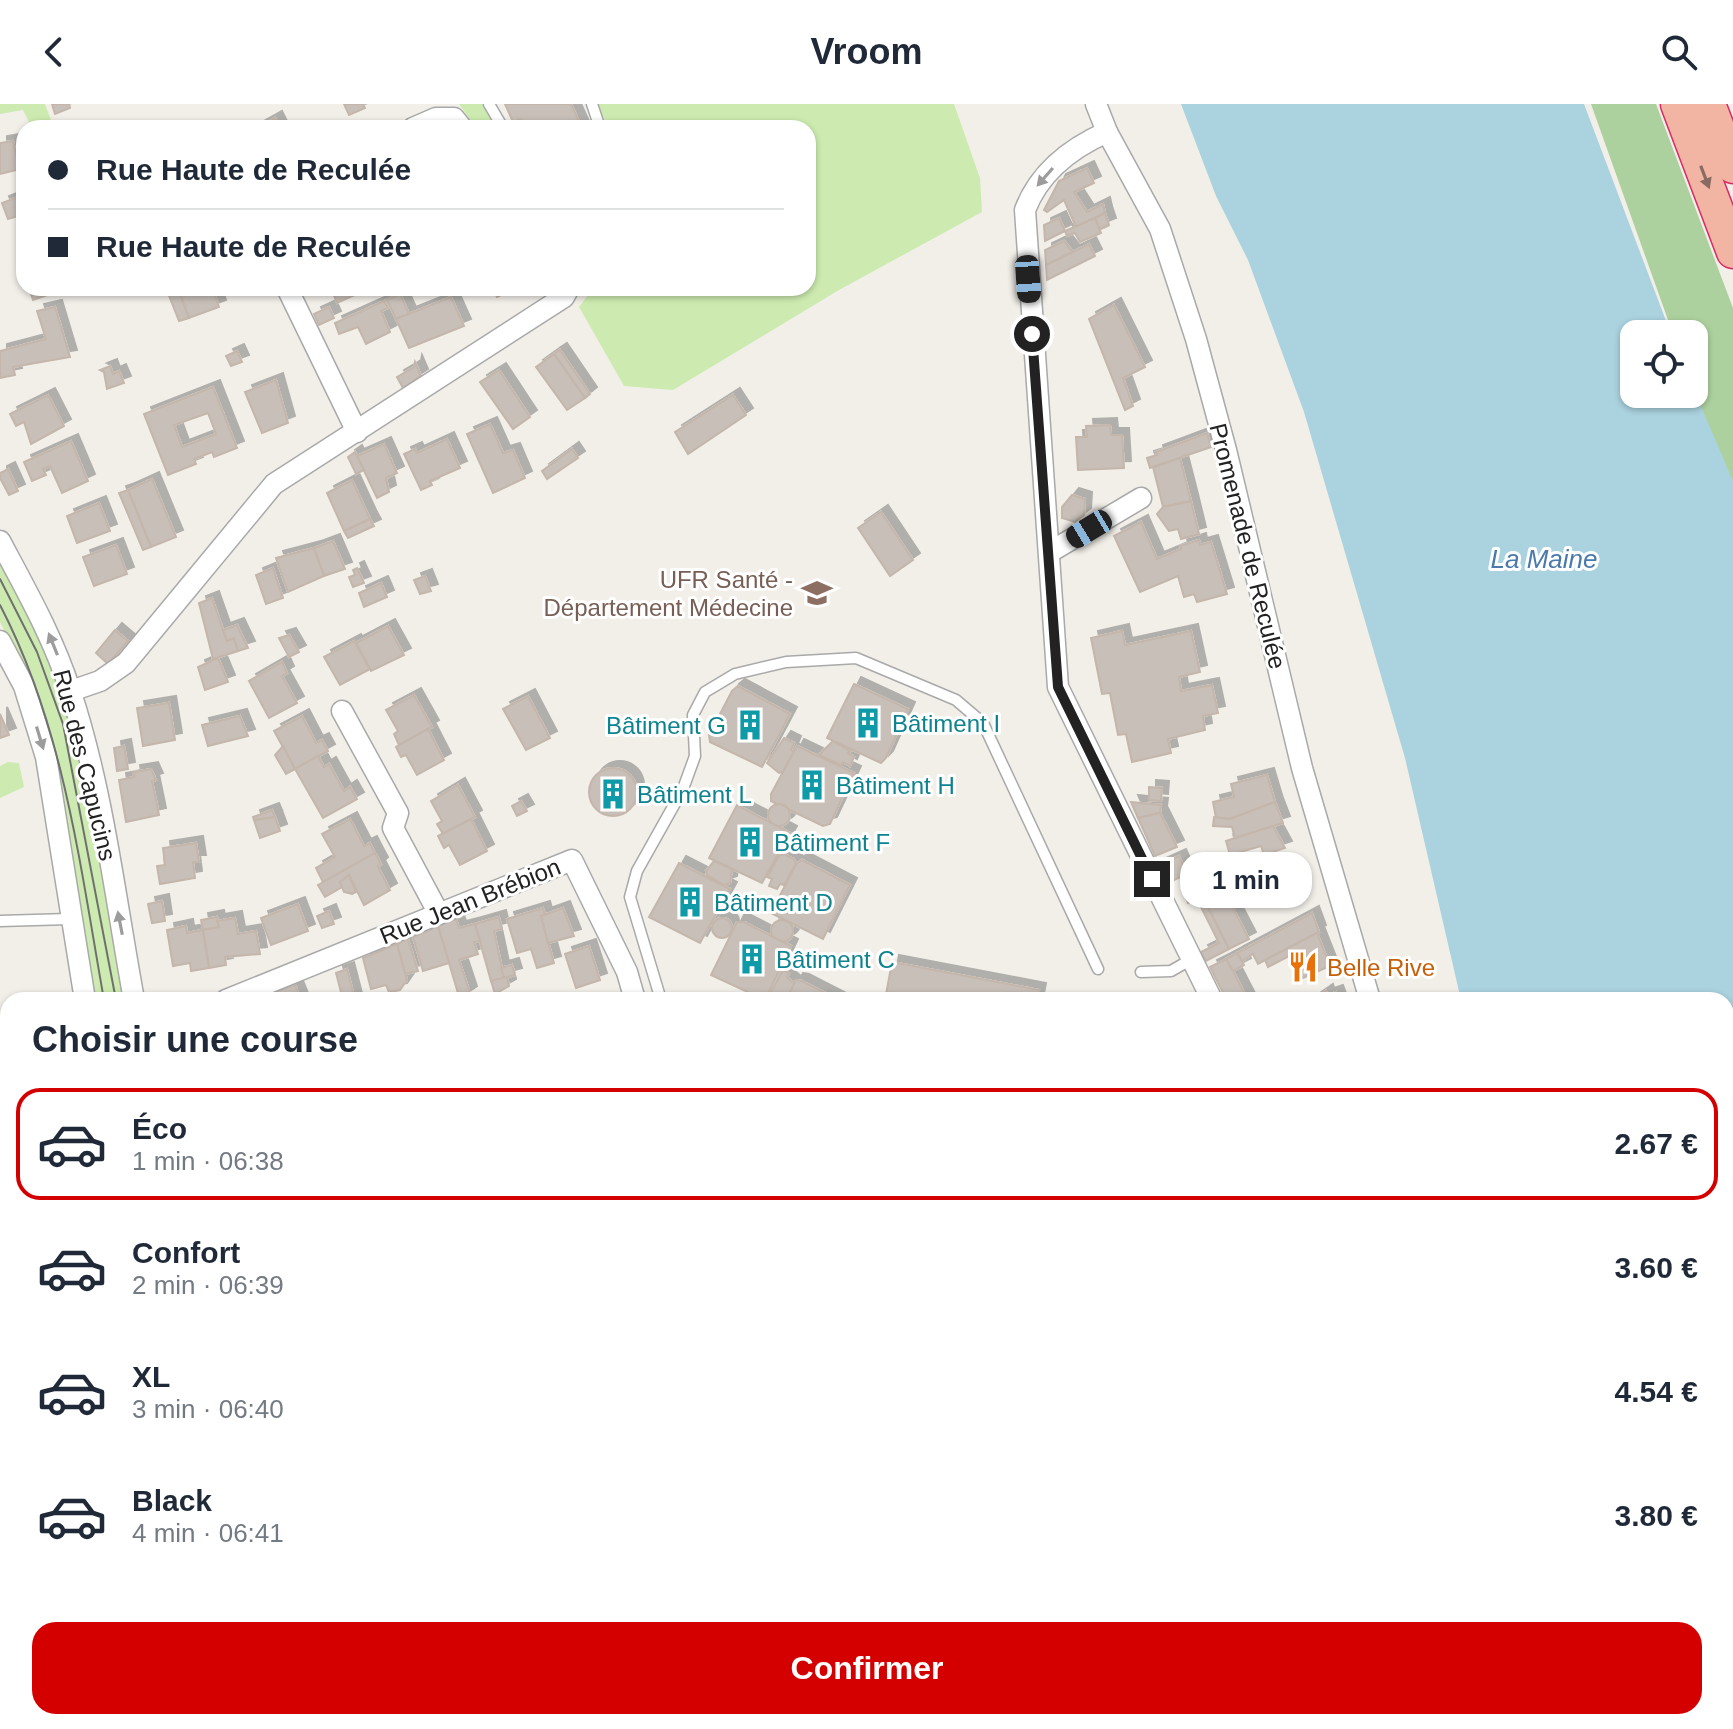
<!DOCTYPE html>
<html lang="fr">
<meta charset="utf-8">
<style>
:root{--surface:#fff;--page:#f2f2f3;--text:#1f2937;--muted:#747a83;--line:#e0e1e3;--accent:#d40000}
body{margin:0;font-family:Helvetica,sans-serif;background:var(--page);color:var(--text);height:100vh;display:flex;flex-direction:column;font-size:30px;white-space:nowrap}
*{box-sizing:border-box;margin:0}
p{font-size:26px;color:var(--muted)}
.icon{flex:none;width:44px;height:44px;fill:none;stroke:currentColor;stroke-width:2;stroke-linecap:round;stroke-linejoin:round}
.map{position:relative;flex:1;overflow:hidden}
.sheet{position:absolute;left:0px;top:888px;width:1734px;height:738px;display:flex;flex-direction:column;background:var(--surface);border-radius:24px 24px 0 0;box-shadow:0 2px 6px #0004}
.sheet>*{flex:none}
.guide{position:absolute;left:16px;top:16px;width:800px;height:176px;border-radius:24px;box-shadow:0 2px 6px #0004;display:grid;align-content:center;height:176px;padding:0 32px;background:var(--surface)}
.controls{position:absolute;left:1620px;top:216px;display:grid;gap:16px}
.controls a{display:grid;place-items:center;width:88px;height:88px;border-radius:16px;background:var(--surface);box-shadow:0 2px 6px #0004;font-size:40px}
.end{position:absolute;width:36px;height:36px;margin:-18px;border:10px solid #222;background:#fff;box-shadow:0 0 0 4px #fff}
.from{border-radius:50%}
.bubble{position:absolute;height:56px;border-radius:24px;background:var(--surface);box-shadow:0 2px 6px #0004;font-size:26px;font-weight:600;line-height:56px;text-align:center}
.car{position:absolute;width:24px;height:48px;margin:-24px -12px;border-radius:10px;box-shadow:0 0 6px 2px #0007;background:linear-gradient(#222 24%,#8ab4d8 0 40%,#222 0 76%,#8ab4d8 0 86%,#222 0)}
.guide b{display:flex;align-items:center;gap:28px;height:76px;font-size:30px}
.guide b+b{border-top:2px solid var(--line)}
.guide i{width:20px;height:20px;background:var(--text)}
ul{padding:0;list-style:none}
li{display:flex;align-items:center;gap:24px;height:112px;margin:0 16px 12px;padding:0 16px;border:4px solid transparent;border-radius:24px}
li div{flex:1}
li b{display:block;font-size:30px}
li em{font-style:normal;font-weight:600}
li.active{border-color:var(--accent)}
li>.icon{width:72px;height:72px;stroke-width:1.5}
h2{padding:0 32px;font-size:36px;line-height:96px}
.button{display:flex;gap:16px;margin-top:auto;padding:16px 32px}
.button a{flex:1;height:92px;border-radius:24px;background:var(--accent);color:#fff;font-size:32px;font-weight:600;line-height:92px;text-align:center}
header{display:flex;justify-content:space-between;align-items:center;height:104px;padding:0 32px;background:var(--surface);font-size:36px;font-weight:600}
.map>svg:first-child{display:block}
.grass{fill:#cdebb0}
.forest{fill:#add19e}
.water{fill:#aad3df}
.building{fill:#c7bfb8;stroke:#c4b6ab;stroke-width:2;fill-rule:evenodd;filter:url(#shadow)}
.lines{fill:none;stroke-linecap:round;stroke-linejoin:round}
.service-casing{stroke:#a9a9a9;stroke-width:13}
.minor-casing{stroke:#a9a9a9;stroke-width:23}
.trunk-casing{stroke:#dc2a67;stroke-width:35}
.service{stroke:#fff;stroke-width:10}
.minor{stroke:#fff;stroke-width:20}
.trunk{stroke:#f2b4a3;stroke-width:32}
.tram{stroke:#707070;stroke-width:2}
.oneway{fill:#9c9c9c}
.oneway2{fill:#8a6b62}
.route{stroke:#222;stroke-width:10}
.labels{text-anchor:middle;dominant-baseline:central;stroke-width:6;stroke-linejoin:round;paint-order:stroke}
.street-label{font-size:24px;fill:#222;stroke:#fff}
.education-label{font-size:24px;fill:#785e54;stroke:#fff;text-anchor:end}
.culture-label{font-size:24px;fill:#0d838f;stroke:#fff;text-anchor:start}
.food-label{font-size:24px;fill:#c56008;stroke:#fff;text-anchor:start}
.water-label{font-size:26px;font-style:italic;fill:#4a7aab;stroke:#fff}
</style>
<header><svg class="icon" aria-label="back" viewBox="0 0 24 24"><path d="M15 5l-7 7 7 7"/></svg>Vroom<svg class="icon" aria-label="search" viewBox="0 0 24 24"><circle cx="10" cy="10" r="6"/><path d="M15 15l6 6"/></svg></header>
<div class="map">
<svg width="1733" height="1625" viewBox="0 0 1733 1625">
<defs>
<filter id="shadow"><feDropShadow dx="7" dy="-7" stdDeviation="0" flood-color="#0004"/></filter>
</defs>
<rect width="100%" height="100%" fill="#f2efe9"/>
<g class="grass">
<polygon points="0,0 45,0 54,24 32,24 23,6 0,10"/>
<polygon points="459,0 483,0 497,24 476,24"/>
<polygon points="586,0 954,0 980,74 982,108 839,186 673,286 624,282 579,203 593,184 808,184 808,24 606,24 604,13 594,18"/>
<polygon points="0,457 48,551 74,625 71,627 76,631 126,896 96,896 68,742 71,741 70,735 66,736 18,554 0,518"/>
<polygon points="8,658 19,659 24,683 0,694 0,662"/>
</g>
<polygon class="forest" points="1591,0 1656,0 1733,204 1733,398 1694,288 1694,230 1673,230"/>
<polygon class="water" points="1181,0 1584,0 1671,230 1634,230 1634,290 1694,290 1694,286 1733,377 1733,1625 1653,1625 1651,1618 1726,1618 1726,896 1461,896 1405,654 1304,308 1248,156 1216,92"/>
<g class="building">
<polygon points="52,0 69,0 70,4 55,10"/>
<polygon points="344,0 363,0 365,4 349,11"/>
<polygon points="505,0 571,0 582,24 518,24 524,21 521,15 513,18"/>
<polygon points="275,14 280,24 257,24"/>
<polygon points="13,37 20,65 0,70 0,39"/>
<polygon points="1087,64 1094,79 1074,88 1087,108 1103,100 1105,109 1076,123 1064,96 1047,108 1044,106 1059,77"/>
<polygon points="20,92 24,110 8,115 2,99"/>
<polygon points="1105,109 1109,121 1099,125 1095,114"/>
<polygon points="1059,114 1065,127 1045,137 1044,121"/>
<polygon points="1095,114 1101,129 1080,138 1075,129 1067,132 1065,127"/>
<polygon points="1064,137 1073,148 1046,161 1045,146"/>
<polygon points="1089,140 1095,152 1047,176 1046,161"/>
<polygon points="29,184 45,184 47,191 33,196"/>
<polygon points="166,184 178,184 189,214 179,217"/>
<polygon points="178,184 212,184 219,203 189,214"/>
<polygon points="331,184 370,184 337,199"/>
<polygon points="493,184 517,184 497,193"/>
<polygon points="400,190 409,210 396,215 387,196"/>
<polygon points="451,193 464,222 409,244 396,215"/>
<polygon points="384,197 388,204 381,207 390,228 366,240 358,223 339,230 335,219"/>
<polygon points="1114,201 1145,263 1123,274 1133,302 1125,306 1089,215"/>
<polygon points="55,203 70,253 13,263 15,271 0,274 0,247 46,235 37,207"/>
<polygon points="329,203 334,214 319,221 314,210"/>
<polygon points="560,246 590,290 585,294 554,250"/>
<polygon points="237,247 242,258 231,262 226,252"/>
<polygon points="554,250 585,294 567,306 536,263"/>
<polygon points="415,258 421,272 403,284 397,273 414,263"/>
<polygon points="110,262 113,270 119,267 124,279 107,285 104,268 100,266"/>
<polygon points="499,266 530,313 513,325 480,278"/>
<polygon points="276,276 288,319 262,329 245,288"/>
<path d="M213,283L237,344L214,353L212,348L194,355L196,360L168,371L144,310ZM208,309L216,330L182,343L174,321Z"/>
<polygon points="48,291 64,322 31,340 24,318 16,322 10,310"/>
<polygon points="733,291 746,311 688,350 675,328"/>
<polygon points="490,320 503,349 513,346 525,374 493,389 467,330"/>
<polygon points="1110,321 1111,331 1122,331 1124,364 1078,366 1076,333 1087,333 1086,322"/>
<polygon points="1207,329 1211,343 1150,364 1147,354 1157,351 1156,348"/>
<polygon points="447,335 460,364 430,377 432,381 421,386 404,350 415,345 417,349"/>
<polygon points="71,337 88,377 62,389 50,362 43,365 46,371 32,377 24,358"/>
<polygon points="384,340 397,369 386,374 389,388 377,394 357,352"/>
<polygon points="572,345 578,354 547,375 542,367"/>
<polygon points="355,348 364,366 356,370 348,353"/>
<polygon points="1180,354 1191,397 1163,403 1153,363"/>
<polygon points="8,365 18,387 9,391 0,374 0,369"/>
<polygon points="152,375 176,433 151,443 128,386"/>
<polygon points="352,376 370,415 344,427 327,389"/>
<polygon points="128,386 151,443 143,446 119,389"/>
<polygon points="1072,391 1085,395 1084,411 1075,418 1062,414 1062,403"/>
<polygon points="1191,397 1199,430 1181,435 1178,425 1169,427 1157,410 1163,403"/>
<polygon points="99,399 110,427 77,439 67,412"/>
<polygon points="881,408 913,456 890,472 858,424"/>
<polygon points="370,415 374,422 348,434 344,427"/>
<polygon points="1141,418 1157,455 1181,445 1180,442 1199,436 1200,441 1211,438 1227,490 1197,498 1194,490 1184,493 1178,472 1140,488 1114,432"/>
<polygon points="333,437 345,465 324,472 314,444"/>
<polygon points="116,441 127,470 94,482 83,453"/>
<polygon points="314,444 324,472 288,488 276,454"/>
<polygon points="273,464 283,494 266,500 256,471"/>
<polygon points="357,464 364,479 353,483 349,473 355,471 353,466"/>
<polygon points="425,472 431,487 420,490 414,476"/>
<polygon points="381,479 387,493 364,503 359,489"/>
<polygon points="212,494 227,537 234,534 238,547 213,555 199,499"/>
<polygon points="237,521 248,544 238,547 234,534 227,537 223,526"/>
<polygon points="388,522 404,551 371,567 356,539"/>
<polygon points="115,526 128,537 108,560 96,549"/>
<polygon points="1122,527 1125,541 1191,527 1200,568 1179,573 1181,587 1212,581 1218,609 1203,612 1205,626 1168,635 1171,649 1132,658 1126,630 1118,631 1110,589 1102,590 1091,534"/>
<polygon points="289,531 299,548 289,553 279,534"/>
<polygon points="354,537 370,565 340,581 324,553"/>
<polygon points="218,554 228,578 205,586 198,563"/>
<polygon points="282,558 287,569 282,572 297,599 269,614 249,577"/>
<polygon points="854,580 908,605 886,654 881,659 827,634"/>
<polygon points="738,582 790,610 762,663 710,638 709,631 732,587"/>
<polygon points="414,591 432,623 399,641 394,630 398,627 386,606"/>
<polygon points="528,592 550,634 526,646 503,605"/>
<polygon points="169,599 175,636 143,642 137,604"/>
<polygon points="0,610 9,631 0,634"/>
<polygon points="240,612 248,632 208,642 202,621"/>
<polygon points="302,612 316,639 322,636 328,647 295,665 274,627"/>
<polygon points="428,625 444,656 417,671 406,651 401,653 396,643"/>
<polygon points="784,634 794,639 791,646 794,648 783,668 779,669 767,659"/>
<polygon points="833,637 850,647 848,649 854,653 850,662 843,658 841,661 819,651"/>
<polygon points="124,642 128,665 117,667 114,644"/>
<polygon points="283,642 295,665 286,670 275,651"/>
<polygon points="797,642 854,669 830,720 823,722 771,697 771,690"/>
<polygon points="318,652 324,663 329,660 344,687 350,683 357,695 323,714 295,665"/>
<circle cx="613" cy="688" r="24"/>
<polygon points="151,665 156,676 152,677 159,711 126,718 119,676 134,673 133,668"/>
<polygon points="1267,671 1275,698 1230,715 1216,714 1213,698 1234,693 1231,680"/>
<polygon points="458,681 475,713 443,730 437,720 442,717 431,697"/>
<polygon points="1149,683 1162,684 1161,697 1149,696"/>
<polygon points="521,697 527,707 517,712 512,702"/>
<polygon points="1131,698 1161,701 1160,709 1138,714"/>
<polygon points="1275,698 1283,719 1235,734 1232,723 1213,722 1214,713 1230,715"/>
<circle cx="779" cy="711" r="11"/>
<polygon points="737,701 790,729 762,779 709,754"/>
<polygon points="272,706 275,713 254,716 253,713"/>
<polygon points="1160,709 1177,743 1155,752 1138,714"/>
<polygon points="275,713 280,727 260,734 254,716"/>
<polygon points="350,715 364,742 370,739 375,749 323,778 316,764 335,753 322,730"/>
<polygon points="471,715 487,747 460,761 449,741 444,744 438,732"/>
<polygon points="1273,722 1285,744 1264,751 1261,742 1230,751 1226,737"/>
<polygon points="196,739 199,758 193,758 195,774 160,780 157,762 165,761 163,744"/>
<polygon points="375,749 381,760 378,763 390,786 364,801 349,771 340,778 342,783 325,793 318,781"/>
<polygon points="784,750 794,755 796,760 784,781 780,780 777,785 769,782 772,775 767,773 779,752"/>
<polygon points="1179,752 1187,770 1168,779 1159,761"/>
<polygon points="802,756 850,781 823,835 771,809 796,760"/>
<polygon points="714,757 732,765 730,779 724,781 707,771 706,767"/>
<polygon points="679,759 730,785 700,839 649,813"/>
<polygon points="1214,768 1249,835 1229,845 1199,786 1186,793 1182,786 1195,778 1193,776"/>
<polygon points="349,771 356,788 352,790 344,788 340,778"/>
<polygon points="1199,786 1229,845 1206,857 1201,848 1219,839 1197,795 1188,799 1186,793"/>
<polygon points="162,797 165,817 152,819 148,800"/>
<polygon points="298,800 308,827 271,841 261,814"/>
<polygon points="543,804 545,811 541,812 554,859 537,864 531,845 517,849 507,815"/>
<polygon points="563,804 574,832 548,839 541,812"/>
<polygon points="329,807 334,820 322,824 317,812"/>
<polygon points="1312,809 1319,828 1258,860 1253,850 1242,857 1237,849"/>
<polygon points="217,813 219,823 203,826 201,816"/>
<polygon points="499,813 502,825 494,827 504,874 491,877 475,820"/>
<circle cx="722" cy="824" r="10"/>
<polygon points="235,814 238,830 256,827 260,850 225,853 226,861 209,864 203,826 219,823 217,817"/>
<polygon points="456,815 459,824 475,820 480,837 474,838 478,850 459,856 470,889 460,896 438,822"/>
<circle cx="782" cy="827" r="11"/>
<polygon points="737,818 744,818 791,842 765,896 711,871"/>
<polygon points="186,822 187,829 203,826 209,864 191,867 190,859 173,862 167,826"/>
<polygon points="438,822 449,859 423,867 413,833"/>
<polygon points="1317,829 1330,862 1303,874 1289,852 1268,863 1265,856"/>
<polygon points="408,835 418,867 405,870 397,840"/>
<polygon points="397,840 407,876 400,886 389,888 386,881 371,885 363,854"/>
<polygon points="589,842 600,876 576,884 565,850"/>
<polygon points="1237,849 1244,861 1233,867 1226,855"/>
<polygon points="1226,855 1233,867 1248,896 1227,896 1218,879 1210,863"/>
<polygon points="892,858 1039,886 1037,896 885,896"/>
<polygon points="512,861 515,871 504,874 501,864"/>
<polygon points="347,865 355,896 343,896 336,869"/>
<polygon points="783,866 789,869 787,873 795,880 786,896 771,896 770,890"/>
<polygon points="507,873 509,882 495,890 491,877"/>
<polygon points="796,876 802,877 839,896 786,896"/>
<polygon points="295,881 301,896 253,896"/>
<polygon points="1326,887 1327,891 1336,888 1339,896 1343,896 1313,896"/>
<polygon points="8,978 8,1002 0,1005 0,981"/>
<polygon points="8,1029 8,1223 0,1226 0,1032"/>
<polygon points="8,1574 8,1618 21,1620 0,1624 0,1575"/>
<polygon points="95,1618 123,1618 125,1625 96,1625"/>
<polygon points="432,1618 539,1618 541,1625 433,1625"/>
<polygon points="726,1618 843,1618 845,1625 728,1625"/>
<polygon points="1410,1618 1433,1618 1434,1625 1409,1625"/>
<polygon points="1433,1618 1451,1618 1452,1625 1434,1625"/>
<polygon points="1451,1618 1466,1618 1467,1625 1452,1625"/>
<polygon points="1466,1618 1483,1618 1484,1623 1467,1625"/>
</g>
<g class="lines">
<g class="service-casing">
<g id="service">
<polyline points="489,0 503,24"/>
<polyline points="592,0 600,24"/>
<polyline points="0,817 69,815"/>
<polyline points="1141,868 1171,867 1192,855"/>
<polyline points="661,896 630,793 637,767 683,685 695,652 693,611 705,588 735,570 786,558 856,554 956,596 983,619 1098,865"/>
</g>
</g>
<g class="minor-casing">
<g id="minor">
<polyline points="1096,0 1107,28 1160,125 1196,235 1226,346 1302,664 1370,896"/>
<polyline points="413,24 436,14 454,14 462,24"/>
<path d="M1107,28C1071,44 1039,69 1025,106L1058,583L1212,896"/>
<polyline points="287,184 357,328"/>
<path d="M0,437C26,486 53,533 70,586C103,685 115,793 134,896"/>
<polyline points="1050,448 1141,394"/>
<polyline points="0,537 24,582 46,653 85,896"/>
<polyline points="71,587 100,577 126,559 274,380 564,193 569,184"/>
<polyline points="342,607 398,709 393,724 439,810"/>
<polyline points="226,896 572,756 627,868 635,896"/>
<polyline points="63,1618 65,1625"/>
<polyline points="251,1618 253,1625"/>
<polyline points="298,1618 300,1625"/>
<polyline points="577,1618 579,1625"/>
<polyline points="905,1618 907,1625"/>
<polyline points="1566,1618 1568,1625"/>
<polyline points="1395,1625 1396,1618"/>
</g>
</g>
<g class="trunk-casing">
<g id="trunk">
<polyline points="1677,0 1733,148"/>
<polyline points="1709,0 1733,63"/>
</g>
</g>
<use href="#service" class="service"/>
<use href="#minor" class="minor"/>
<use href="#trunk" class="trunk"/>
<g class="tram">
<polyline points="0,475 37,548 63,620 116,896"/>
<path d="M0,501C64,624 80,761 104,896"/>
<polyline points="269,1618 271,1625"/>
<polyline points="282,1618 284,1625"/>
</g>
</g>
<defs><path id="oneway-solid" d="M-6-.8H1V-3.2L6.5 0L1 3.2V.8H-6Z" transform="scale(2)"/></defs>
<g class="oneway">
<use href="#oneway-solid" transform="translate(1045 73) rotate(131)"/>
<use href="#oneway-solid" transform="translate(53 540) rotate(-112)"/>
<use href="#oneway-solid" transform="translate(40 634) rotate(73)"/>
<use href="#oneway-solid" transform="translate(120 819) rotate(-101)"/>
</g>
<use class="oneway2" href="#oneway-solid" transform="translate(1705 73) rotate(69)"/>
<g class="lines">
<polyline class="route" points="1032,230 1058,583 1152,775"/>
</g>
<defs>
<g id="university-bare" transform="scale(2.4)"><path d="M0-5L7-2L0 1L-7-2ZM-4 1L0 2.5L4 1V4Q0 6-4 4Z" fill="#8d6e63" stroke="#fff" stroke-width="2.5" paint-order="stroke"/></g>
<g id="building-bare" transform="scale(2.4)"><path d="M-4-6H4V6H1V3H-1V6H-4ZM-2.5-4.3h1.7v1.8h-1.7ZM.8-4.3h1.7v1.8H.8ZM-2.5-1h1.7V.8h-1.7ZM.8-1h1.7V.8H.8Z" fill="#0f9aa8" stroke="#fff" stroke-width="2.5" paint-order="stroke"/></g>
<g id="restaurant-bare" transform="scale(2.4)"><path d="M-5-6h1v4h1v-4h1v4h1v-4h1v5L-1.5 .5V6h-2V.5L-5-1ZM5-6V6H3V1.5H1.5Q1.5-4 5-6Z" fill="#e8710a" stroke="#fff" stroke-width="2.5" paint-order="stroke"/></g>
</defs>
<g fill-rule="evenodd">
<use href="#university-bare" x="817" y="489"/>
<use href="#building-bare" x="868" y="619"/>
<use href="#building-bare" x="750" y="621"/>
<use href="#building-bare" x="812" y="681"/>
<use href="#building-bare" x="613" y="690"/>
<use href="#building-bare" x="750" y="738"/>
<use href="#building-bare" x="690" y="798"/>
<use href="#building-bare" x="752" y="855"/>
<use href="#restaurant-bare" x="1303" y="863"/>
</g>
<g class="labels">
<g class="street-label">
<text transform="translate(1248 442) rotate(76)">Promenade de Reculée</text>
<text transform="translate(85 661) rotate(76)">Rue des Capucins</text>
<text transform="translate(470 797) rotate(-22)">Rue Jean Brébion</text>
</g>
<g class="education-label">
<text x="793" y="475">UFR Santé -<tspan x="793" dy="28">Département Médecine</tspan></text>
</g>
<g class="culture-label">
<text x="892" y="619">Bâtiment I</text>
<text x="726" y="621" text-anchor="end">Bâtiment G</text>
<text x="836" y="681">Bâtiment H</text>
<text x="637" y="690">Bâtiment L</text>
<text x="774" y="738">Bâtiment F</text>
<text x="714" y="798">Bâtiment D</text>
<text x="776" y="855">Bâtiment C</text>
</g>
<g class="food-label">
<text x="1327" y="863">Belle Rive</text>
</g>
<g class="water-label">
<text x="1544" y="455">La Maine</text>
</g>
</g>
</svg>
<div class="controls">
<a><svg class="icon" aria-label="locate" viewBox="0 0 24 24"><circle cx="12" cy="12" r="6"/><path d="M12 2v4M12 18v4M2 12h4M18 12h4"/></svg></a>
</div>
<i class="end from" style="left:1032px;top:230px"></i>
<i class="end" style="left:1152px;top:775px"></i>
<div class="bubble" style="left:1180px;top:748px;width:132px">1 min</div>
<i class="car" style="left:1028px;top:175px;rotate:176deg"></i>
<i class="car" style="left:1089px;top:425px;rotate:239deg"></i>
<div class="guide">
<b><i class="from"></i>Rue Haute de Reculée</b>
<b><i></i>Rue Haute de Reculée</b>
</div>
<section class="sheet">
<h2>Choisir une course</h2>
<ul>
<li class="active"><svg class="icon" aria-label="car" viewBox="0 0 24 24"><path d="M5 17H2v-5l4-1 3-4h7l3 4 3 1v5h-3M9 17h6M6 11h13"/><circle cx="7" cy="17" r="2"/><circle cx="17" cy="17" r="2"/></svg><div><b>Éco</b><p>1 min · 06:38</p></div><em>2.67 €</em></li>
<li><svg class="icon" aria-label="car" viewBox="0 0 24 24"><path d="M5 17H2v-5l4-1 3-4h7l3 4 3 1v5h-3M9 17h6M6 11h13"/><circle cx="7" cy="17" r="2"/><circle cx="17" cy="17" r="2"/></svg><div><b>Confort</b><p>2 min · 06:39</p></div><em>3.60 €</em></li>
<li><svg class="icon" aria-label="car" viewBox="0 0 24 24"><path d="M5 17H2v-5l4-1 3-4h7l3 4 3 1v5h-3M9 17h6M6 11h13"/><circle cx="7" cy="17" r="2"/><circle cx="17" cy="17" r="2"/></svg><div><b>XL</b><p>3 min · 06:40</p></div><em>4.54 €</em></li>
<li><svg class="icon" aria-label="car" viewBox="0 0 24 24"><path d="M5 17H2v-5l4-1 3-4h7l3 4 3 1v5h-3M9 17h6M6 11h13"/><circle cx="7" cy="17" r="2"/><circle cx="17" cy="17" r="2"/></svg><div><b>Black</b><p>4 min · 06:41</p></div><em>3.80 €</em></li>
</ul>
<div class="button"><a>Confirmer</a></div>
</section>
</div>
